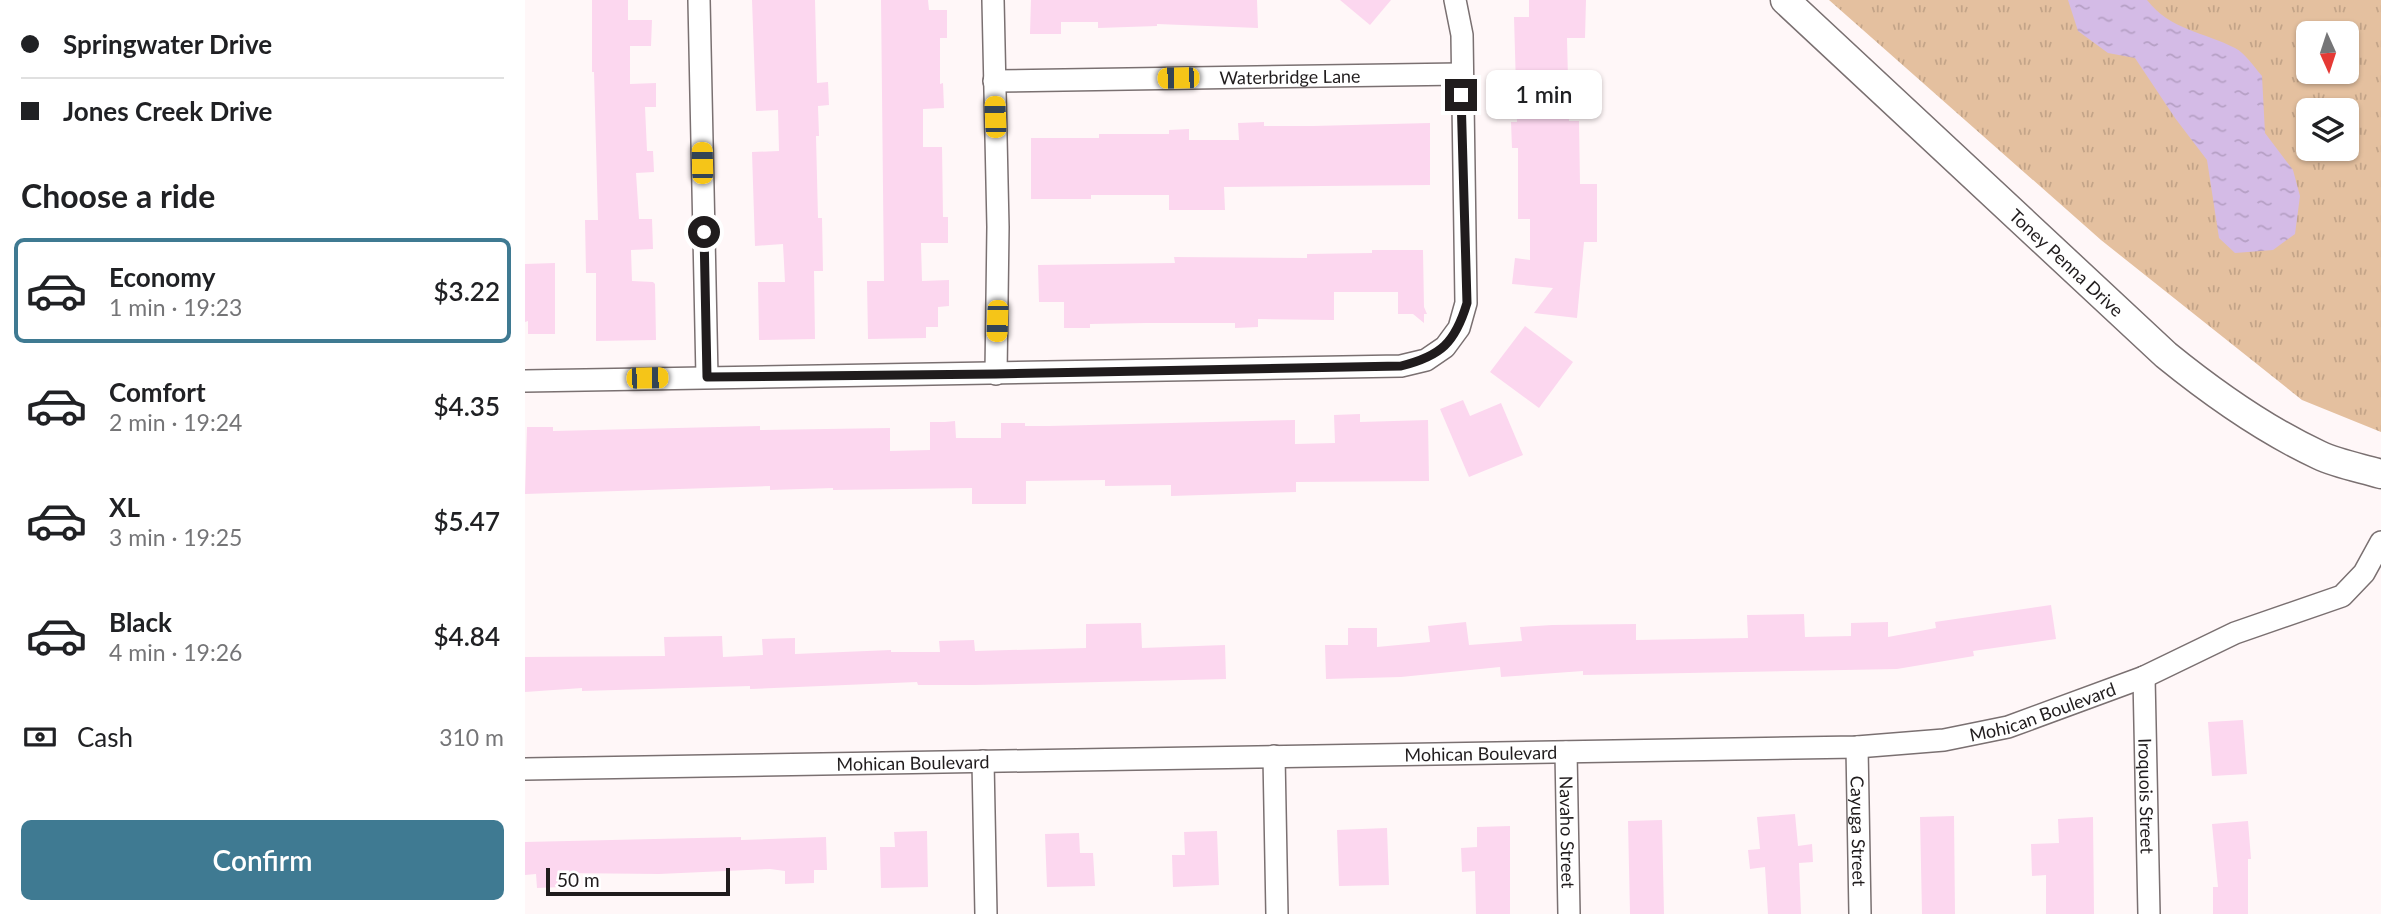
<!DOCTYPE html>
<meta charset="utf-8">
<style>
:root{--surface:#fff;--page:#f2f2f2;--text:#202124;--muted:#757577;--line:#e0e0e0;--accent:#3f7a92}
body{margin:0;font-family:Lato,sans-serif;background:var(--page);color:var(--text);height:100vh;display:flex;flex-direction:column;font-size:26px;white-space:nowrap}
*{box-sizing:border-box;margin:0}
p{font-size:23px;color:var(--muted)}
.icon{flex:none;width:38px;height:38px;fill:none;stroke:currentColor;stroke-width:2;stroke-linecap:round;stroke-linejoin:round}
.map{position:relative;flex:1;overflow:hidden}
.side{display:flex;flex-direction:column;background:var(--surface);width:525px}
.side>*{flex:none}
.top-card{display:grid;align-content:center;height:154px;padding:0 21px;background:var(--surface)}
.needle{width:46px;rotate:177deg}
.buttons{position:absolute;left:1771px;top:21px;display:grid;gap:14px}
.buttons a{display:grid;place-items:center;width:63px;height:63px;border-radius:10px;background:var(--surface);box-shadow:0 2px 5px #0004;font-size:35px}
.scale{position:absolute;left:21px;bottom:18px;width:184px;box-sizing:border-box;padding-left:7px;border:4px solid #201c1d;border-top:0;font-size:19px;line-height:24px;white-space:nowrap;color:#201c1d;-webkit-text-stroke:5px #fff;paint-order:stroke}
.end{position:absolute;width:32px;height:32px;margin:-16px;border:9px solid #201c1d;background:#fff;box-shadow:0 0 0 4px #fff}
.from{border-radius:50%}
.bubble{position:absolute;height:49px;border-radius:10px;background:var(--surface);box-shadow:0 2px 5px #0004;font-size:23px;font-weight:600;line-height:49px;text-align:center}
.car{position:absolute;width:21px;height:42px;margin:-21px -10px;border-radius:9px;box-shadow:0 0 5px 2px #0007;background:linear-gradient(#f5c518 24%,#345 0 40%,#f5c518 0 76%,#345 0 86%,#f5c518 0)}
.top-card b{display:flex;align-items:center;gap:24px;height:66px;font-size:26px}
.top-card b+b{border-top:2px solid var(--line)}
.top-card i{width:18px;height:18px;background:var(--text)}
ul{padding:0;list-style:none}
li{display:flex;align-items:center;gap:21px;height:105px;margin:0 14px 10px;padding:0 7px;border:4px solid transparent;border-radius:10px}
li div{flex:1}
li b{display:block;font-size:26px}
li em{font-style:normal;font-weight:600}
li.active{border-color:var(--accent)}
li>.icon{width:63px;height:63px;stroke-width:1.5}
h2{padding:0 21px;font-size:32px;line-height:84px}
.pay{display:flex;align-items:center;gap:18px;height:77px;padding:0 21px;font-size:26px}
.pay p{margin-inline-start:auto}
.cta{display:flex;gap:14px;margin-top:auto;padding:14px 21px}
.cta a{flex:1;height:80px;border-radius:10px;background:var(--accent);color:#fff;font-size:28px;font-weight:600;line-height:80px;text-align:center}
main{display:flex;flex:1;min-height:0}
.map>svg:first-child{display:block}
.grass{fill:url(#grass-tufts);fill-rule:evenodd}
.water{fill:url(#water-ripples)}
.building{fill:#fcd7ef}
.lines{fill:none;stroke-linecap:round;stroke-linejoin:round}
.minor-casing{stroke:#7a7071;stroke-width:24}
.tertiary-casing{stroke:#7a7071;stroke-width:31}
.minor{stroke:#fff;stroke-width:21}
.tertiary{stroke:#fff;stroke-width:28}
.route{stroke:#201c1d;stroke-width:9}
.labels{text-anchor:middle;dominant-baseline:central;stroke-width:7;stroke-linejoin:round;paint-order:stroke}
.street-label{font-size:18px;fill:#201c1d;stroke:#fff}
</style>
<main>
<section class="side">
<div class="top-card">
<b><i class="from"></i>Springwater Drive</b>
<b><i></i>Jones Creek Drive</b>
</div>
<h2>Choose a ride</h2>
<ul>
<li class="active"><svg class="icon" aria-label="car" viewBox="0 0 24 24"><path d="M5 17H2v-5l4-1 3-4h7l3 4 3 1v5h-3M9 17h6M6 11h13"/><circle cx="7" cy="17" r="2"/><circle cx="17" cy="17" r="2"/></svg><div><b>Economy</b><p>1 min · 19:23</p></div><em>$3.22</em></li>
<li><svg class="icon" aria-label="car" viewBox="0 0 24 24"><path d="M5 17H2v-5l4-1 3-4h7l3 4 3 1v5h-3M9 17h6M6 11h13"/><circle cx="7" cy="17" r="2"/><circle cx="17" cy="17" r="2"/></svg><div><b>Comfort</b><p>2 min · 19:24</p></div><em>$4.35</em></li>
<li><svg class="icon" aria-label="car" viewBox="0 0 24 24"><path d="M5 17H2v-5l4-1 3-4h7l3 4 3 1v5h-3M9 17h6M6 11h13"/><circle cx="7" cy="17" r="2"/><circle cx="17" cy="17" r="2"/></svg><div><b>XL</b><p>3 min · 19:25</p></div><em>$5.47</em></li>
<li><svg class="icon" aria-label="car" viewBox="0 0 24 24"><path d="M5 17H2v-5l4-1 3-4h7l3 4 3 1v5h-3M9 17h6M6 11h13"/><circle cx="7" cy="17" r="2"/><circle cx="17" cy="17" r="2"/></svg><div><b>Black</b><p>4 min · 19:26</p></div><em>$4.84</em></li>
</ul>
<div class="pay"><svg class="icon" aria-label="cash" viewBox="0 0 24 24"><path d="M3 7h18v10H3z"/><circle cx="12" cy="12" r="2"/></svg>Cash<p>310 m</p></div>
<div class="cta"><a>Confirm</a></div>
</section>
<div class="map">
<svg width="1856" height="914" viewBox="0 0 1856 914">
<defs>
<pattern id="grass-tufts" width="24" height="20" patternUnits="userSpaceOnUse" patternTransform="scale(1.75)"><rect width="24" height="20" fill="#e4c09f"/><path d="M3 7l-1-3M5 7V3M7 7l1-3M15 17l-1-3M17 17v-4M19 17l1-3" fill="none" stroke="#c3a488"/></pattern>
<pattern id="water-ripples" width="26" height="14" patternUnits="userSpaceOnUse" patternTransform="scale(1.75)"><rect width="26" height="14" fill="#d4bbe6"/><path d="M2 4q2-2 4 0t4 0M15 11q2-2 4 0t4 0" fill="none" stroke="#b6a0c5"/></pattern>
</defs>
<rect width="100%" height="100%" fill="#fff7f8"/>
<path class="grass" d="M1304,0H1856V432L1777,400L1576,240ZM1783,33H1822V72H1783ZM1783,110H1822V149H1783Z"/>
<path class="water" d="M1543,0H1622C1645,30 1679,32 1710,48C1720,53 1729,67 1737,76L1740,133L1768,170L1775,196L1770,234L1748,250L1710,253L1694,238L1682,160L1650,118L1610,58L1583,53L1553,31Z"/>
<g class="building">
<polygon points="67,0 103,0 103,20 127,20 126,46 105,46 105,84 131,83 131,107 120,107 122,151 128,151 129,172 111,173 114,219 127,219 128,249 106,250 107,281 128,282 130,284 131,340 71,341 71,273 61,273 60,220 73,220 69,72 67,72"/>
<polygon points="227,0 290,0 292,83 303,82 304,105 293,106 294,136 291,136 293,218 297,218 298,271 289,271 290,339 234,340 233,282 260,282 258,244 230,246 227,152 254,151 253,110 231,111"/>
<polygon points="356,0 403,0 404,10 422,10 422,38 415,38 415,84 418,83 419,108 398,109 398,147 417,147 418,217 423,217 423,243 396,243 397,281 424,280 424,306 413,307 413,327 401,327 401,338 343,339 342,281 359,281"/>
<polygon points="506,0 732,0 733,28 632,24 632,26 573,28 573,22 536,22 536,34 505,34"/>
<polygon points="815,0 866,0 845,25"/>
<polygon points="1004,0 1061,0 1060,38 1042,38 1044,121 1054,121 1055,184 1072,184 1072,242 1059,242 1052,318 1009,313 1028,288 987,284 990,258 1005,260 1005,219 993,219 993,148 987,148 986,122 992,122 989,17 1004,17"/>
<polygon points="739,122 739,126 788,126 905,123 905,185 699,187 700,210 644,210 644,195 566,195 566,199 506,199 506,138 574,138 574,134 644,134 644,130 664,129 664,140 714,140 713,123"/>
<polygon points="847,250 898,250 899,307 902,314 899,314 899,323 888,314 873,314 873,292 809,292 809,320 733,319 733,327 710,328 710,323 621,323 565,324 565,328 539,328 539,302 514,302 513,265 650,263 649,257 782,258 782,254 847,253"/>
<polygon points="30,263 30,334 3,334 3,321 0,322 0,264"/>
<polygon points="1000,326 1048,362 1014,408 965,372"/>
<polygon points="938,400 945,416 976,403 998,455 944,477 915,409"/>
<polygon points="835,414 835,422 903,420 904,481 771,482 771,492 646,496 646,485 580,486 580,480 501,481 501,504 447,504 447,488 308,490 308,488 245,490 245,486 0,494 2,427 28,427 28,431 235,426 235,430 365,428 365,451 405,450 405,422 420,422 430,421 431,438 476,438 476,423 500,423 500,426 524,426 770,420 770,444 810,443 809,415"/>
<polygon points="1526,605 1531,639 1448,651 1449,656 1372,669 1058,675 1058,671 976,677 975,667 876,677 801,679 800,645 823,645 823,628 852,628 852,647 905,642 903,626 941,622 944,645 997,641 995,627 1027,625 1111,624 1111,640 1223,638 1222,615 1279,614 1280,637 1326,636 1326,623 1363,622 1363,637 1411,628 1410,622"/>
<polygon points="616,623 617,648 700,645 701,679 450,685 393,685 392,682 225,689 225,686 57,691 57,688 0,692 0,657 140,656 139,637 197,636 198,657 238,655 237,639 270,638 270,654 366,650 366,652 415,652 414,641 449,640 450,651 561,648 561,624"/>
<polygon points="1718,720 1722,774 1687,776 1683,722"/>
<polygon points="1270,814 1273,846 1287,844 1288,862 1274,863 1276,914 1243,914 1240,867 1225,869 1223,850 1235,849 1232,817"/>
<polygon points="1429,816 1430,914 1397,914 1395,817"/>
<polygon points="1568,817 1569,914 1521,914 1521,875 1507,876 1506,844 1534,843 1533,819"/>
<polygon points="1137,820 1139,914 1105,914 1103,821"/>
<polygon points="1723,821 1726,859 1723,859 1723,914 1688,914 1688,887 1693,887 1687,824"/>
<polygon points="985,826 985,914 951,914 950,871 937,872 936,848 952,847 952,827"/>
<polygon points="862,828 864,885 814,886 812,830"/>
<polygon points="402,831 403,887 356,888 355,847 370,847 369,832"/>
<polygon points="692,831 694,885 648,887 647,855 660,855 659,832"/>
<polygon points="554,833 555,853 568,853 570,886 522,887 520,834"/>
<polygon points="216,837 216,840 301,837 302,870 289,870 289,883 260,884 260,871 245,869 134,874 36,873 36,887 12,888 11,874 0,875 0,842"/>
</g>
<g class="lines">
<g class="minor-casing">
<g id="minor">
<polyline points="174,0 182,377"/>
<polyline points="468,0 473,227 471,374"/>
<path id="s1" d="M469,81L936,74"/>
<polyline points="0,381 876,366 901,360 920,347 934,328 941,303 937,35 930,0"/>
<path id="s2" d="M1619,677L1624,914"/>
<path id="s3" d="M1332,747L1335,914"/>
<path id="s4" d="M1041,752L1044,914"/>
<polyline points="749,756 752,914"/>
<polyline points="458,761 461,914"/>
<path id="s5" d="M0,769L1332,747L1419,740L1483,727L1619,677L1710,633L1817,596L1839,573L1856,542"/>
</g>
</g>
<g class="tertiary-casing">
<g id="tertiary">
<path id="s6" d="M1260,0L1641,355C1689,394 1738,429 1794,455C1813,464 1836,468 1856,474"/>
</g>
</g>
<use href="#minor" class="minor"/>
<use href="#tertiary" class="tertiary"/>
</g>
<g class="lines">
<path class="route" d="M179,232L182,377L471,374L876,366C916,356 930,343 942,303L936,95"/>
</g>
<g class="labels">
<g class="street-label">
<text stroke="none"><textPath href="#s1" startOffset="296">Waterbridge Lane</textPath></text>
<text stroke="none"><textPath href="#s6" startOffset="385">Toney Penna Drive</textPath></text>
<text stroke="none"><textPath href="#s5" startOffset="1522">Mohican Boulevard</textPath></text>
<text stroke="none"><textPath href="#s5" startOffset="956">Mohican Boulevard</textPath></text>
<text stroke="none"><textPath href="#s5" startOffset="388">Mohican Boulevard</textPath></text>
<text stroke="none"><textPath href="#s2" startOffset="119">Iroquois Street</textPath></text>
<text stroke="none"><textPath href="#s3" startOffset="84">Cayuga Street</textPath></text>
<text stroke="none"><textPath href="#s4" startOffset="80">Navaho Street</textPath></text>
</g>
</g>
</svg>
<div class="buttons">
<a><svg class="needle" viewBox="-14 -14 28 28"><path d="M0-13l5 13h-10z" fill="#e53935"/><path d="M0 13l5-13h-10z" fill="#757577"/></svg></a>
<a><svg class="icon" aria-label="layers" viewBox="0 0 24 24"><path d="M12 4l9 5-9 5-9-5zM3 14l9 5 9-5"/></svg></a>
</div>
<div class="scale">50 m</div>
<i class="end from" style="left:179px;top:232px"></i>
<i class="end" style="left:936px;top:95px"></i>
<div class="bubble" style="left:961px;top:70px;width:116px">1 min</div>
<i class="car" style="left:653px;top:78px;rotate:269deg"></i>
<i class="car" style="left:470px;top:117px;rotate:358deg"></i>
<i class="car" style="left:177px;top:163px;rotate:359deg"></i>
<i class="car" style="left:472px;top:321px;rotate:182deg"></i>
<i class="car" style="left:122px;top:378px;rotate:89deg"></i>
</div>
</main>
